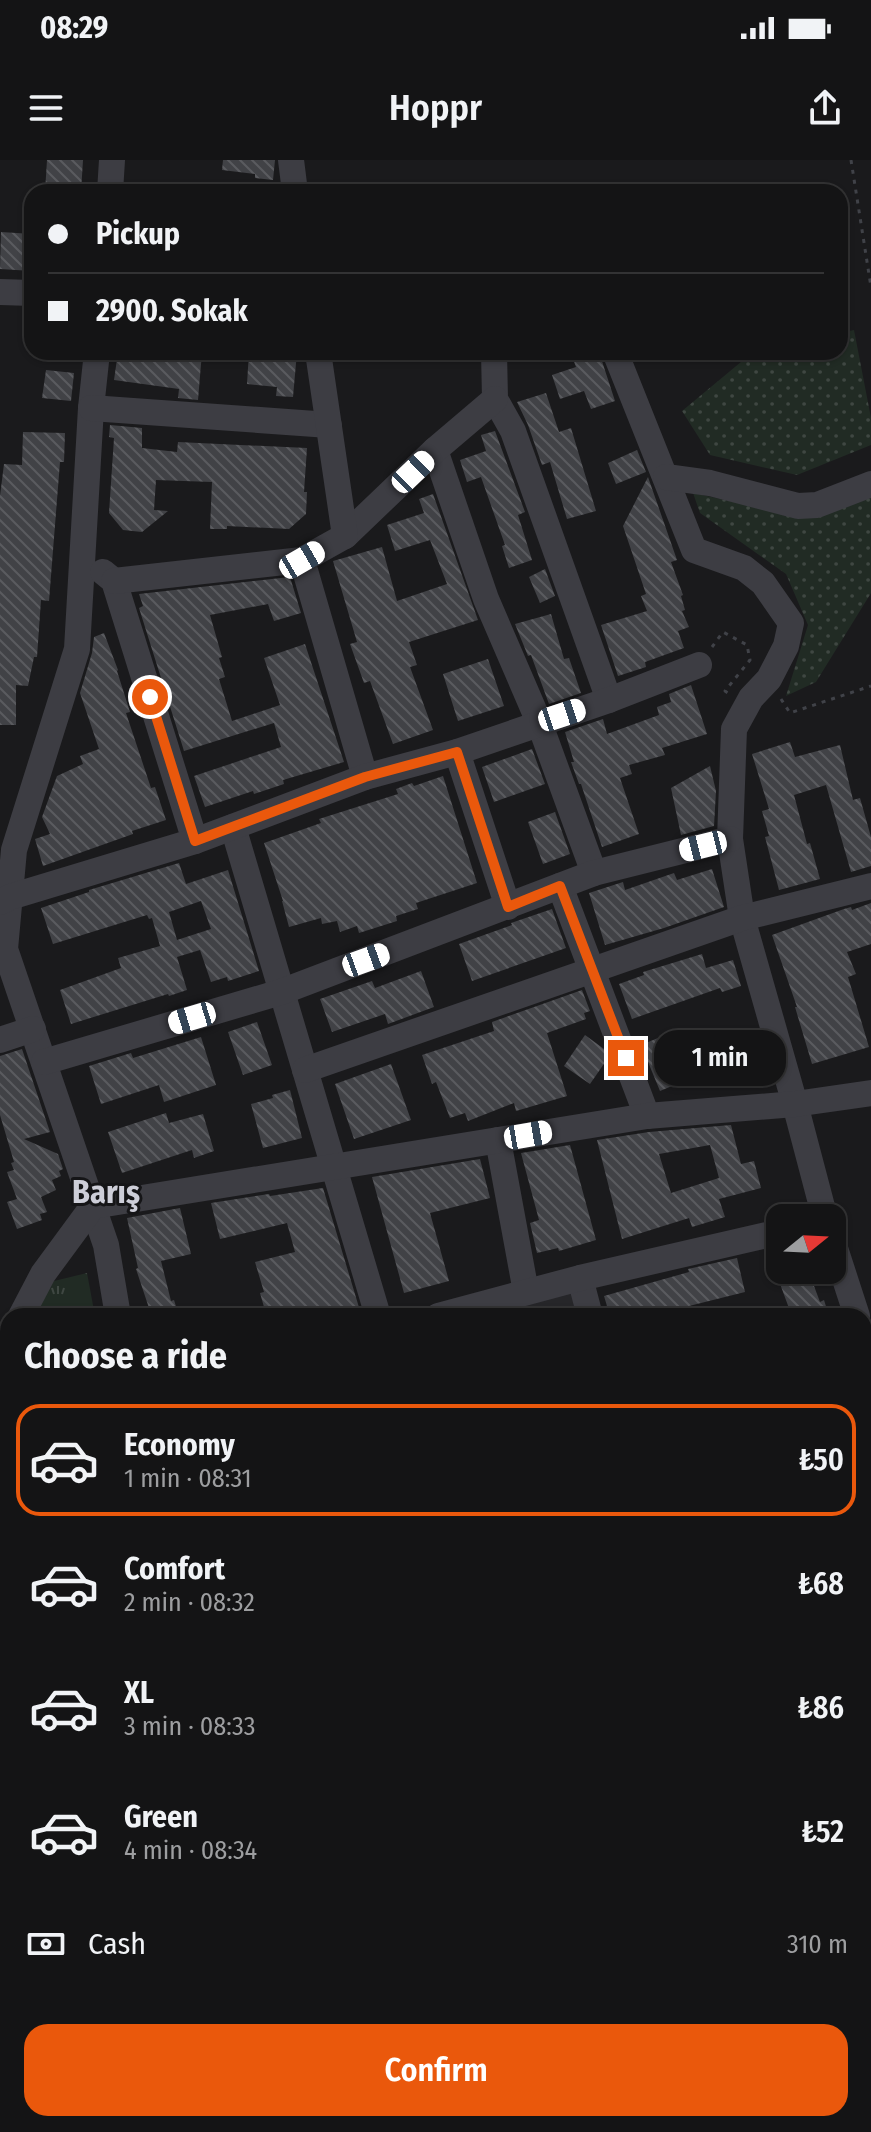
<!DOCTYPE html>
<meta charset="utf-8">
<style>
:root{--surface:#141415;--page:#1d1d1e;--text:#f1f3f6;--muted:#9d9ea0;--line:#333334;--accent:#ea580c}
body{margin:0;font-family:"Fira Sans Condensed",sans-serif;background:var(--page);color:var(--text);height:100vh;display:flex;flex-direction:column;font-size:30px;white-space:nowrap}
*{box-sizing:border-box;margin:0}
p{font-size:26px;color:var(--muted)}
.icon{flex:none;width:44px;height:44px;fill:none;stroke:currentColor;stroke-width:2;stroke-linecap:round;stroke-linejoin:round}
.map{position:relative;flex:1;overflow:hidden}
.details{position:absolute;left:0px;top:1148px;width:872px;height:824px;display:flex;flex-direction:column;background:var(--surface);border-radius:24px 24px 0 0;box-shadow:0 2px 6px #0004,0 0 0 2px var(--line)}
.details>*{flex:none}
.guide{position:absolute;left:24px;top:24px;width:824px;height:176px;border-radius:24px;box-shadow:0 2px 6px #0004,0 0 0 2px var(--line);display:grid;align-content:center;height:176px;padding:0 24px;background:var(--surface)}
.needle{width:52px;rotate:72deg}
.controls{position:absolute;left:766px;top:1044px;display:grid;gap:16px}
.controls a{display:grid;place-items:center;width:80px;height:80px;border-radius:16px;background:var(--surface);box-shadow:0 2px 6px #0004,0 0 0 2px var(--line);font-size:40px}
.end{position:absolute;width:36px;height:36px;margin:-18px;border:10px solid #ea580c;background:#fff;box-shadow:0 0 0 4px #fff}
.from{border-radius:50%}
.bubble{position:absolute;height:56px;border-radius:24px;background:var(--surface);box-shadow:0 2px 6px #0004,0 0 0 2px var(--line);font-size:26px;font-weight:600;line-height:56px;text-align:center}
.car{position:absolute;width:24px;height:48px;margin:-24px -12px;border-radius:10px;box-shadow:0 0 6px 2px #0007;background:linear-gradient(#fff 24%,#345 0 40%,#fff 0 76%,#345 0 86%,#fff 0)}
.guide b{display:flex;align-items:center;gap:28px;height:76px;font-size:30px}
.guide b+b{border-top:2px solid var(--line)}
.guide i{width:20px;height:20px;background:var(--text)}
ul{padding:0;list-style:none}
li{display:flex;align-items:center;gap:24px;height:112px;margin:0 16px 12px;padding:0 8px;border:4px solid transparent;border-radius:24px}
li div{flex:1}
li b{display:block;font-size:30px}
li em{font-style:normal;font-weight:600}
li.current{border-color:var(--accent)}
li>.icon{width:72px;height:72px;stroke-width:1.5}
h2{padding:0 24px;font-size:36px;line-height:96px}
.pay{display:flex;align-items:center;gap:20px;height:88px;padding:0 24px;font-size:30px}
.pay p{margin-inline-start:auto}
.primary-button{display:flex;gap:16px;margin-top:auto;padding:16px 24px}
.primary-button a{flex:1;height:92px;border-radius:24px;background:var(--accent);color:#fff;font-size:32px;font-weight:600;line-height:92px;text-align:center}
.status{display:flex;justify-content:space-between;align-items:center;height:56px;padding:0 40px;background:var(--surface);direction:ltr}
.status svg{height:22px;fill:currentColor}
header{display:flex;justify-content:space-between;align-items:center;height:104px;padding:0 24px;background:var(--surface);font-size:36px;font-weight:600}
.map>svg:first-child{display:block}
.built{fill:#262629}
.grass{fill:url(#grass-dots)}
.park{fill:url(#park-tufts)}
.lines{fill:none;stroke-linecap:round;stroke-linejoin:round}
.canal{stroke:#2f3641;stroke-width:20}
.building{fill:url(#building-back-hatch);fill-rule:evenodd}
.path{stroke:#404248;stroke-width:3;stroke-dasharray:4 6;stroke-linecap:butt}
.minor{stroke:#3d3d43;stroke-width:26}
.route{stroke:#ea580c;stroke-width:10}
.labels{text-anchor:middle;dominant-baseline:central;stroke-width:6;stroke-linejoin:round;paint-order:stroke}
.district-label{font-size:32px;font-weight:bold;fill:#cdced8;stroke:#151517}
</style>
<div class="status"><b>08:29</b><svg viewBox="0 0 49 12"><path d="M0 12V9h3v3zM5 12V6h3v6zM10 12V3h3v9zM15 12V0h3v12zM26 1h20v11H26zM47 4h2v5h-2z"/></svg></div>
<header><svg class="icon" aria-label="menu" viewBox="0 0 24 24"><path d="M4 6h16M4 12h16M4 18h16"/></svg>Hoppr<svg class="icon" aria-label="share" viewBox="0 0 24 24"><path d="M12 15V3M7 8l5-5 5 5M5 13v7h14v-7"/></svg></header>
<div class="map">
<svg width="871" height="1972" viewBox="0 0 871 1972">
<defs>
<pattern id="grass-dots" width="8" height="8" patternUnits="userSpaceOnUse" patternTransform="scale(2)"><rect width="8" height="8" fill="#212b24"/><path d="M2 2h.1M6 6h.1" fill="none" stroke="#3f4742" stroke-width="1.8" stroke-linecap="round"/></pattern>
<pattern id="park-tufts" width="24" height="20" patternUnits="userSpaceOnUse" patternTransform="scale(2)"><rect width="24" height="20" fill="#212b24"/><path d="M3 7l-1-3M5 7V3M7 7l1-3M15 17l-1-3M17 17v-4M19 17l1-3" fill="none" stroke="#3f4742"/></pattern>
<pattern id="building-back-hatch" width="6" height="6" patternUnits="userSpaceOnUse" patternTransform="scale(2)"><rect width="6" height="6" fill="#414246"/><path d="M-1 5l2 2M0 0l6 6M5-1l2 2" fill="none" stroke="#5a5b5f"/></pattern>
</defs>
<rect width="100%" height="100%" fill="#1a1a1c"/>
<polygon class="built" points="572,1131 578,1156 477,1156"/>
<g class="grass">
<polygon points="854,170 871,258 871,285 797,315 710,295 682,251 753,192 840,192 840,173"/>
<polygon points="693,333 803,357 871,336 871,433 816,522 786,536 808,465 786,414 700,353"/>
</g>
<polygon class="park" points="87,1113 95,1156 36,1156 50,1122"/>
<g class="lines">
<g class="canal">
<polyline points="0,1811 8,1830"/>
<polyline points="264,1964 285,1972"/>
</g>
</g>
<g class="building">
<polygon points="47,0 83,0 81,32 45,32"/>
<polygon points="223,0 275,0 273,20 255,18 255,14 222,10"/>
<polygon points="1,72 32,74 32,111 0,109"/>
<polygon points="118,192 154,192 154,196 181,200 182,192 202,192 198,240 178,238 179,229 114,220"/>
<polygon points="249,192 297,192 293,237 276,236 277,227 247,224"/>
<polygon points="593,192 599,192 615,241 591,249 584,231 560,239 552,215 576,207 573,199"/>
<polygon points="46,210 74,213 71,241 42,238"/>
<polygon points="546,233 559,272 571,268 596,351 567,359 550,302 542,305 528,265 517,242"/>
<polygon points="110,265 142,268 142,288 177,292 178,282 307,288 304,332 307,332 306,354 289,369 227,366 227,369 210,369 212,322 156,320 154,350 168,351 142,372 123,370 109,353 114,278 109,277"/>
<polygon points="495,271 525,352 518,355 532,400 509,408 502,386 505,385 481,317 467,322 460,300 486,291 481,275"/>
<polygon points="23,272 65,273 64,302 60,302 49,441 41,440 37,497 34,497 28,526 16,525 16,565 0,565 0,336 4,304 22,305"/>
<polygon points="637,290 646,312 616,324 608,303"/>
<polygon points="648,317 677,400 671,402 683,435 681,436 685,450 682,451 689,467 678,471 684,488 645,502 646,507 618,516 601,465 647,451 641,436 646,434 623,366"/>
<polygon points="433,334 478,460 409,482 417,505 410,507 433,570 393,584 370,521 364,523 350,484 357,482 333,401 382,387 397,441 447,424 430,380 395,391 387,365 424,353 419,339"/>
<polygon points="545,409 555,436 540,443 529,417"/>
<polygon points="290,417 301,453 274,461 268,444 210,455 222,497 219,498 225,517 219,519 232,561 280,545 264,498 305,484 344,602 283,620 284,624 254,634 253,631 205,647 194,616 281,587 274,563 184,591 139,448 143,446 139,434"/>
<polygon points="551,454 564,499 569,498 581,533 549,544 531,495 528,496 515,464"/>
<polygon points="104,473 118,510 117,511 130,552 126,553 151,628 155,627 166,660 132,671 133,674 43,706 35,679 50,674 42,657 57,616 83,604 80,596 99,589 80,533 92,493 94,477"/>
<polygon points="488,499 504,546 458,561 443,514"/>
<polygon points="691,525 707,574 662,588 665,595 629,605 632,614 620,618 639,674 602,687 581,624 579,624 571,602 574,602 565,572 603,559 607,574 659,555 657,547 671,542 669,534"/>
<polygon points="790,582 795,597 840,585 853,640 860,638 871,677 871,706 851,712 826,625 794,635 807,684 810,683 820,719 779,730 765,677 769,676 762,651 769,649 752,594"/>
<polygon points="532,589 545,624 494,642 482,607"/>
<polygon points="710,606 716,631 714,666 681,675 671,628"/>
<polygon points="443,616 477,723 416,743 418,749 396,756 397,761 359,773 357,766 340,772 337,761 322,764 321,758 289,767 282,741 283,741 264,683 321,663 319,659 398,634 396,629 412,623 414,626"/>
<polygon points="555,652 570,694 543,704 528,662"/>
<path d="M179,703L186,724L228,710L259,811L228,821L227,817L211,822L200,790L177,797L187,830L169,836L168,834L71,864L60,830L121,808L118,798L160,786L152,758L149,759L147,755L53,784L41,748L89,732V730ZM201,741L211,769L177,780L169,752Z"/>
<polygon points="712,709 724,747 664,768 605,785 589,733 623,722 625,730 674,713 677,720"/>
<polygon points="871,743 871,784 847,792 856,814 848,817 869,887 812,904 795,847 797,847 772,775 844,749 851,747 852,750"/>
<polygon points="552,749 566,788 472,821 459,784 512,765 511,763"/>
<polygon points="702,794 706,808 733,800 741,826 722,832 720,828 632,859 619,824 644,815 643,812"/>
<polygon points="421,811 434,847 388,864 385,854 332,872 320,839 372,821 375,828"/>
<polygon points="582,830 590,851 584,853 586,859 547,873 567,936 516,951 514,943 468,961 465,953 450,958 436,922 432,924 422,895 494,871 492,862"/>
<polygon points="257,862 272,905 243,915 228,872"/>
<polygon points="717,870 733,908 717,915 715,908 660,931 641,885 675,871 681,885"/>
<polygon points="585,875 604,889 608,898 590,924 564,906"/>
<polygon points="201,877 216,925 164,942 159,925 101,944 89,906 131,893 133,898"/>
<polygon points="22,889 50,972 24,979 58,994 63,1009 59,1011 61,1016 52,1020 56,1030 41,1037 47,1052 40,1054 42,1060 17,1069 7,1042 17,1039 7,1012 14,1010 11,1003 14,1002 0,955 0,896"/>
<polygon points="391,904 411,960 354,979 335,924"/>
<polygon points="290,930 302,978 263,988 251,944 273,938 272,935"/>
<polygon points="166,953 169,963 203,954 214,991 194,998 192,990 122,1013 108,972"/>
<path d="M731,965L741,1004L754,1001L761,1028L719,1039L725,1057L692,1067L689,1058L622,1079L597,980L649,972ZM710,985L719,1018L671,1033L659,994Z"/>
<polygon points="570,985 596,1080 559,1091 558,1088 537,1093 530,1063 539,1060 521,993"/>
<polygon points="480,999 490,1038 430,1053 449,1121 404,1133 372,1017"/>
<polygon points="323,1028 361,1154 352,1156 270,1156 269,1153 266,1154 260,1133 264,1132 255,1102 295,1092 287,1063 220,1079 211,1043 269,1034 270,1036"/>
<polygon points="180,1048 191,1094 161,1101 171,1141 174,1140 179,1156 134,1156 134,1153 149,1148 136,1109 138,1108 127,1058"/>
<polygon points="780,1088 780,1110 808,1110 820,1142 824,1140 829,1156 785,1156 784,1152 790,1151 768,1091"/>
<polygon points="737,1098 745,1132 681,1148 683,1156 610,1156 604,1136 689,1112 688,1109"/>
</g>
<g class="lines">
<g class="path">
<polyline points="851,0 871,127"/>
<polyline points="712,487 723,472 747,485 750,500 725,531 728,533"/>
<polyline points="781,539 790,553 871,526"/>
</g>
<g class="minor">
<polyline points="291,0 295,32"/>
<polyline points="110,32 112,0"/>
<polyline points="0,132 32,133"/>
<polyline points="97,192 91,248 77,489 14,690 5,789 106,1085 118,1156"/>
<polyline points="494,192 495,239 513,271 609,540"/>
<polyline points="615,192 694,390 744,408 763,423 791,463 786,486 769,519 751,538 734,569 730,679 742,758 795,944 825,1058"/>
<polyline points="91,248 329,265"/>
<polyline points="435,290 486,439 539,562 594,713"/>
<polyline points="666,317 710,323 798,346 817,345 871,324"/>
<polyline points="345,376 435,290 495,239"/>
<polyline points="302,400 365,617"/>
<polyline points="103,412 114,421 195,681"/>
<polyline points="114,421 302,400 345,376 318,192"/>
<polyline points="457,592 508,747"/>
<polyline points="233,667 378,1156"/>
<polyline points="560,726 647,956"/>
<polyline points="0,742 10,737 195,681 365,617 457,592 609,540 699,505"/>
<polyline points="0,880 33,869"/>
<polyline points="44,902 281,832 594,713 730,679"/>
<polyline points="305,910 742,758 871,726"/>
<polyline points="498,980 526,1132"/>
<polyline points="832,1079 857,1156"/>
<polyline points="580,1118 590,1156"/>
<polyline points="21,1156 43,1114 93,1046 647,956 795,944 871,933"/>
<polyline points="438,1156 580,1118 780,1072"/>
<polyline points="864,1179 871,1201"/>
<polyline points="0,1197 8,1182"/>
<polyline points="0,1297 8,1293"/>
<polyline points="864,1337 871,1334"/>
<polyline points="0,1398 8,1426"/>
<polyline points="864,1456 871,1472"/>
<polyline points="865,1550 871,1556"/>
<polyline points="0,1600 8,1598"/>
<polyline points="864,1714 871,1721"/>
<polyline points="864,1790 871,1784"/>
<polyline points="0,1855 8,1865"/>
<polyline points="864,1890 871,1898"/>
<polyline points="864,1925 871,1920"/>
<polyline points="199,1964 219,1972"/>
<polyline points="358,1964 381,1972"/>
<polyline points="141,1972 144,1964"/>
<polyline points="454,1972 475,1964"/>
<polyline points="805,1972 815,1964"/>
</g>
</g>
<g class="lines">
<polyline class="route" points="150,537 195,681 365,617 457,592 508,747 560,726 626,898"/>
</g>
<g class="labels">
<g class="district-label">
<text x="106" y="1032">Barış</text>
</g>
</g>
</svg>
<div class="controls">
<a><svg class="needle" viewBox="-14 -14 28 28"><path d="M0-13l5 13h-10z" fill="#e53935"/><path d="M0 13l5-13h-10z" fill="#9d9ea0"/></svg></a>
</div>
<i class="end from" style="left:150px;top:537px"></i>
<i class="end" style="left:626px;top:898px"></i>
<div class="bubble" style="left:654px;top:870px;width:132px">1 min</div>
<i class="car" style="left:413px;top:312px;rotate:46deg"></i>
<i class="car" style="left:302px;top:400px;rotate:60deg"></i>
<i class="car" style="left:562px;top:555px;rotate:72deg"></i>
<i class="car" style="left:703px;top:686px;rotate:256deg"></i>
<i class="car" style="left:366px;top:800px;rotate:70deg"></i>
<i class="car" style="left:192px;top:858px;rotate:253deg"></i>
<i class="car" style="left:528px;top:975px;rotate:80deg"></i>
<div class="guide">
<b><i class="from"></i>Pickup</b>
<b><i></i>2900. Sokak</b>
</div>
<section class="details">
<h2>Choose a ride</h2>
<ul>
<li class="current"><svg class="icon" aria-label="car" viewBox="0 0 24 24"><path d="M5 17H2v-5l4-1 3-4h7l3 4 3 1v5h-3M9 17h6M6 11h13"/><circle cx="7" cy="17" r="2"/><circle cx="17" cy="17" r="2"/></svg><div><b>Economy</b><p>1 min · 08:31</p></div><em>₺50</em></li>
<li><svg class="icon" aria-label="car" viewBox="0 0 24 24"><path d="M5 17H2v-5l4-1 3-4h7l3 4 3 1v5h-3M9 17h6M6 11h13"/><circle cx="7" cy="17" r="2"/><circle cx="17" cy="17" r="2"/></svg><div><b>Comfort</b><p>2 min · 08:32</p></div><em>₺68</em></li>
<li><svg class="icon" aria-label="car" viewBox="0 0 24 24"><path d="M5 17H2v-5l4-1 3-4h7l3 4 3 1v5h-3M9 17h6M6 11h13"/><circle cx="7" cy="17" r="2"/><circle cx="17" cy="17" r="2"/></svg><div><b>XL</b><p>3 min · 08:33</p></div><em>₺86</em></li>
<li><svg class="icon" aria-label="car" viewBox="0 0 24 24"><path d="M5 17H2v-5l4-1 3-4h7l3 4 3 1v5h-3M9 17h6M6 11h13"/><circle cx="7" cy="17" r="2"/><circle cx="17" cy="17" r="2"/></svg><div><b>Green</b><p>4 min · 08:34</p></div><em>₺52</em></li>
</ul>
<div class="pay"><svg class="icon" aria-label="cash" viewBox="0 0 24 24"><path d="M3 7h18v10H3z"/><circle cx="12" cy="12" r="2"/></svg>Cash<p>310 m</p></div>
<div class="primary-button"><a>Confirm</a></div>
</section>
</div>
